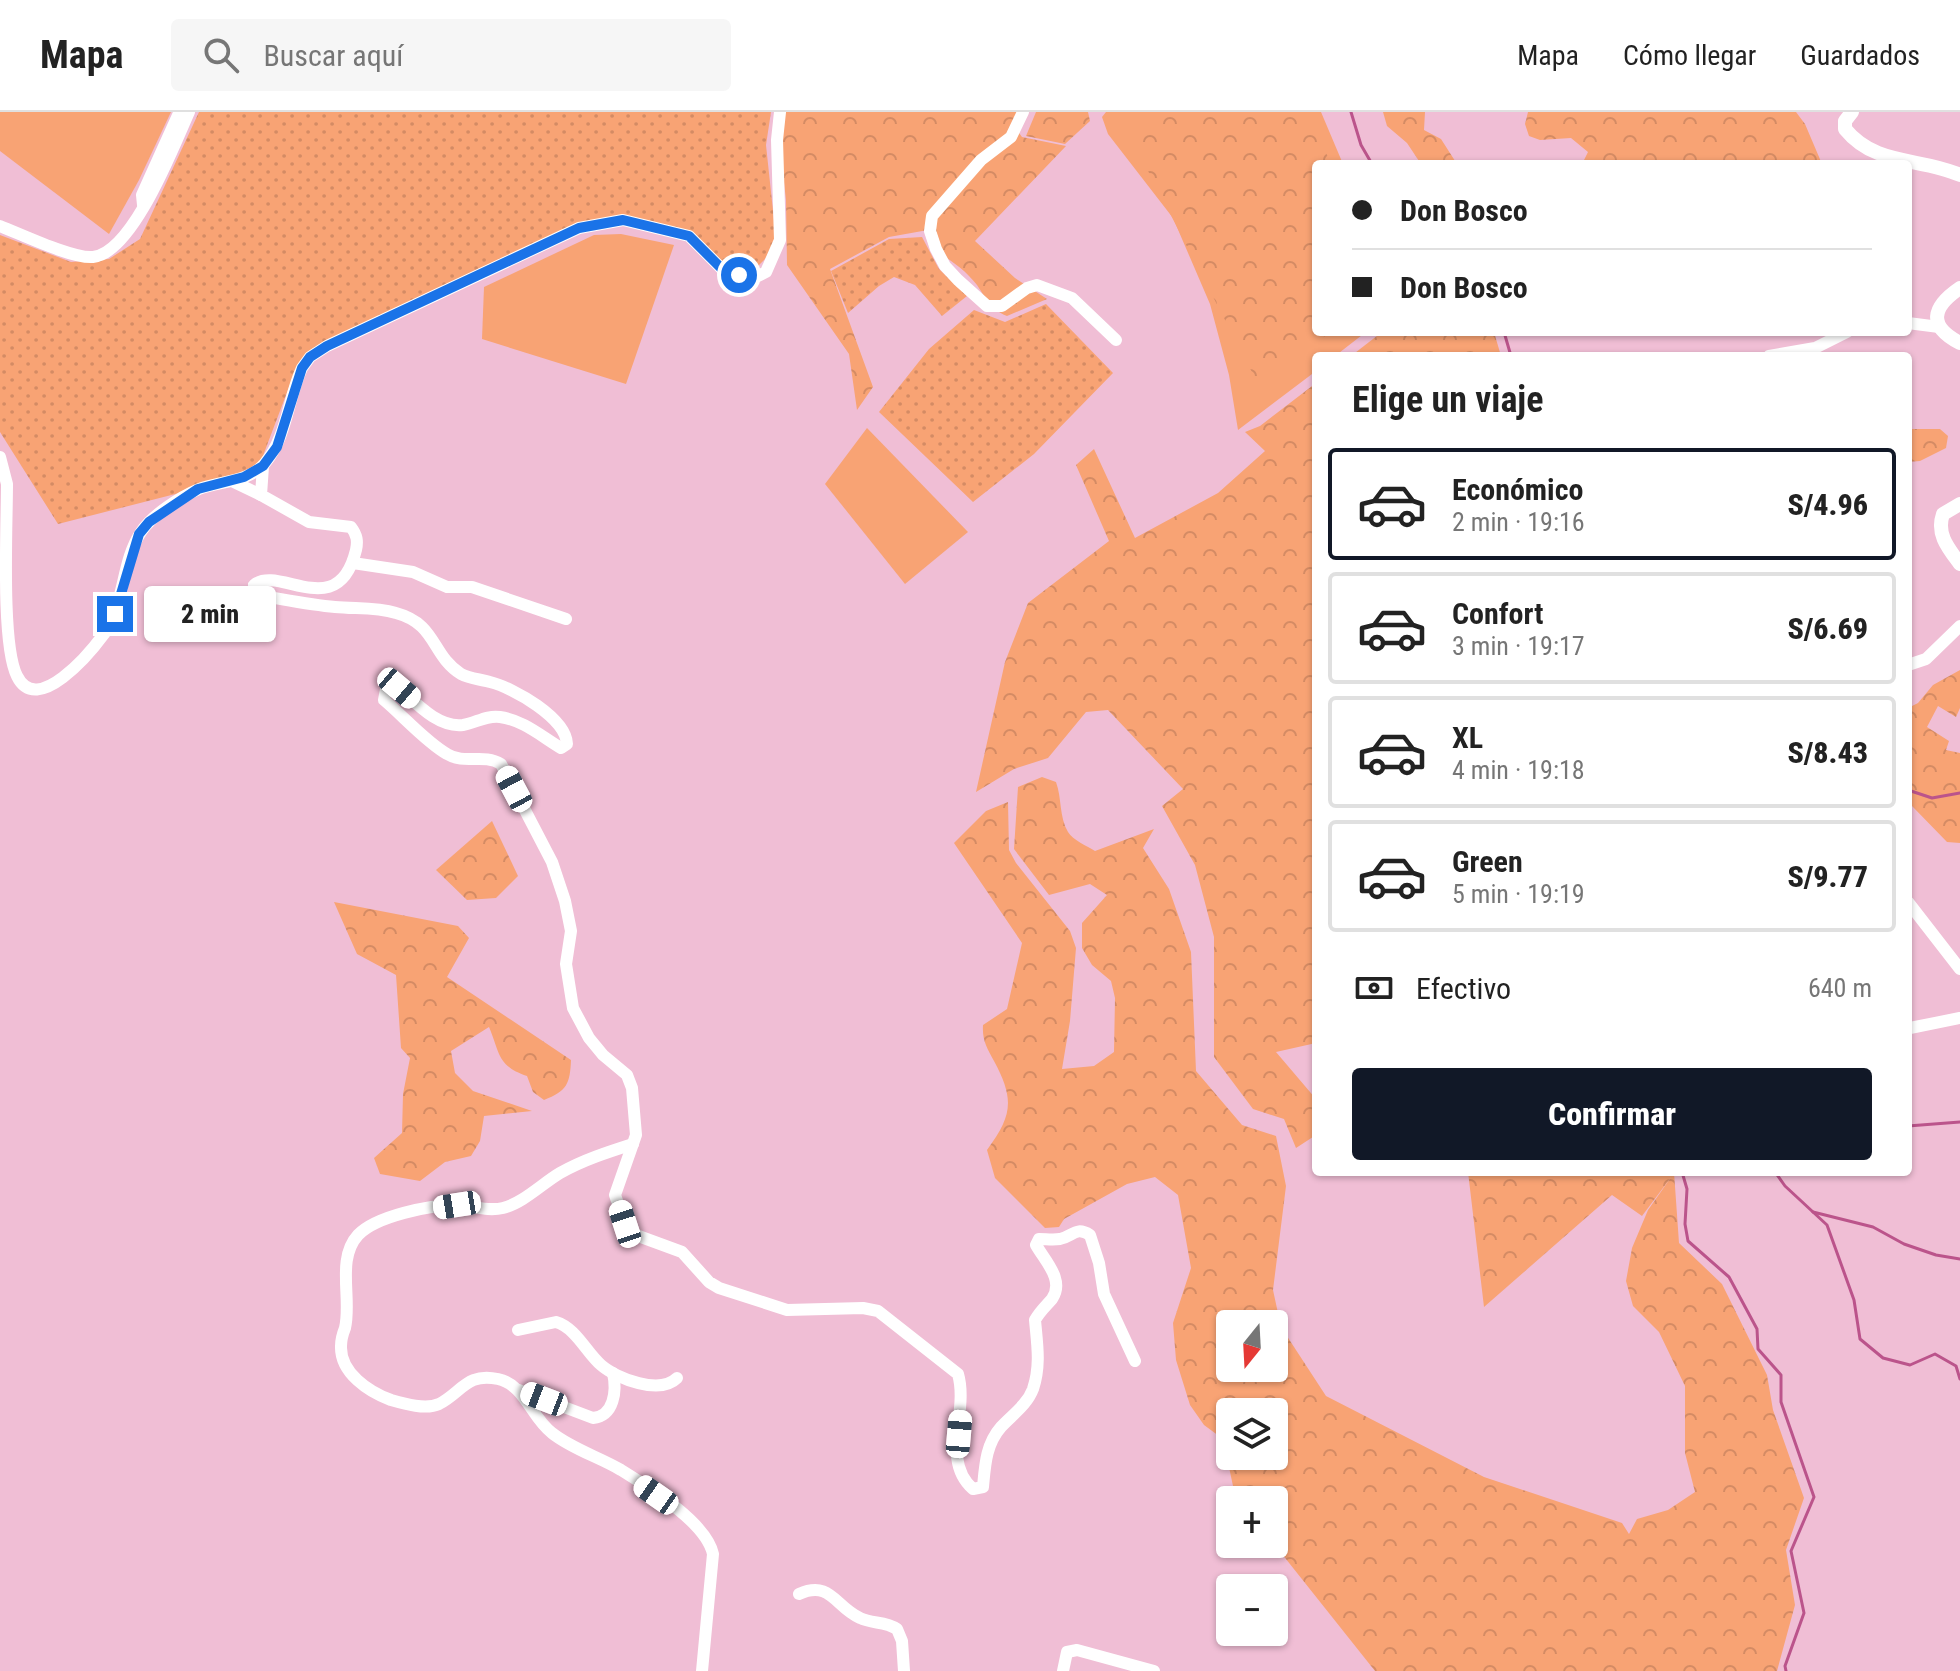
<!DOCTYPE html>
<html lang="es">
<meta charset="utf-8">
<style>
:root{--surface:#fff;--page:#f6f6f6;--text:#222;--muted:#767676;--line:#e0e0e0;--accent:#111827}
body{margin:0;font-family:"Roboto Condensed",sans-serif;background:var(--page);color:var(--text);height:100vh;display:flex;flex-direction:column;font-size:30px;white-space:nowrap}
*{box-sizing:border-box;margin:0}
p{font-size:26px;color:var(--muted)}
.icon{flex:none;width:44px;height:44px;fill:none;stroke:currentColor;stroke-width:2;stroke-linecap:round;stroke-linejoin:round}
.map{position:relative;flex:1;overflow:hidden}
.drawer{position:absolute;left:1312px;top:240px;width:600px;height:824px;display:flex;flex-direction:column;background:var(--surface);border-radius:8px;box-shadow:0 2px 6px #0004}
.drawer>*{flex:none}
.banner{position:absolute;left:1312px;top:48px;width:600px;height:176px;border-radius:8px;box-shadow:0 2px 6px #0004;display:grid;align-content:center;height:176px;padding:0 40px;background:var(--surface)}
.needle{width:52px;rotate:198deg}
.buttons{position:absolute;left:1216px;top:1198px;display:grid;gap:16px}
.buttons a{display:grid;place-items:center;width:72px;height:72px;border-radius:8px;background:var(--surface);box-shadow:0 2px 6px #0004;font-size:40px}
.end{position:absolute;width:36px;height:36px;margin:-18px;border:10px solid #1a73e8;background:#fff;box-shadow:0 0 0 4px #fff}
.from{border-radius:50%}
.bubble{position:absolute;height:56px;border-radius:8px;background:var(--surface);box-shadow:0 2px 6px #0004;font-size:26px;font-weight:800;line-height:56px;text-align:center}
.car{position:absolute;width:24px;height:48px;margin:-24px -12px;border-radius:10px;box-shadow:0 0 6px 2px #0007;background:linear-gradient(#fff 24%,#345 0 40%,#fff 0 76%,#345 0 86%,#fff 0)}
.banner b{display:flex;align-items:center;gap:28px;height:76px;font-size:30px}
.banner b+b{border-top:2px solid var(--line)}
.banner i{width:20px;height:20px;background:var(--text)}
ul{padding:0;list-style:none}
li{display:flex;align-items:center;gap:24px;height:112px;margin:0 16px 12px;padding:0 24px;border:4px solid var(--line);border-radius:8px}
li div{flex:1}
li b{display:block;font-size:30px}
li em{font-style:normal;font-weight:800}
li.on{border-color:var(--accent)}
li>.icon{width:72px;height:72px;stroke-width:1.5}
h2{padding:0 40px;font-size:36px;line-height:96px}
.pay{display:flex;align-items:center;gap:20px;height:88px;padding:0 40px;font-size:30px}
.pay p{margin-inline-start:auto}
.button{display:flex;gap:16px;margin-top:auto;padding:16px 40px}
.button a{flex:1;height:92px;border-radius:8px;background:var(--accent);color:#fff;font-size:32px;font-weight:800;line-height:92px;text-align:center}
header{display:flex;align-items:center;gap:48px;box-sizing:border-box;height:112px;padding:0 40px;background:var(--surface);border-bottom:2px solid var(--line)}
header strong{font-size:38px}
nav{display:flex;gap:44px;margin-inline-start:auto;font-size:28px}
.search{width:560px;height:72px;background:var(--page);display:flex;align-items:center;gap:20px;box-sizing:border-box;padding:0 28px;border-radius:8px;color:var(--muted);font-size:30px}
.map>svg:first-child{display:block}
.grass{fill:#f8a374}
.forest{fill:url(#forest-crowns);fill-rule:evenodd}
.park{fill:url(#park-dots)}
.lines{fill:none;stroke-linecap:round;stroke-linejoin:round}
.stream{stroke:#bb548b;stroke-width:3}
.minor{stroke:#fff;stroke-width:12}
.major{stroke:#fff;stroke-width:14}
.route{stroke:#1a73e8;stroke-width:10}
</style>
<header>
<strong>Mapa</strong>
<div class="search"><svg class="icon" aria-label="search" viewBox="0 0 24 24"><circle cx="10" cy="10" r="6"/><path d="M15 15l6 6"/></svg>Buscar aquí</div>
<nav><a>Mapa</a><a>Cómo llegar</a><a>Guardados</a></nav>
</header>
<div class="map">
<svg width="1960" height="1559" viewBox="0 0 1960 1559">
<defs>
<pattern id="forest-crowns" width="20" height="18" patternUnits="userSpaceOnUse" patternTransform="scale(2)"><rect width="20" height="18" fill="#f8a374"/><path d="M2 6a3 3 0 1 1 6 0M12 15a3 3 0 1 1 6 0" fill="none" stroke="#d48b64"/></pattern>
<pattern id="park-dots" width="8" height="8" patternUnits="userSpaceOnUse" patternTransform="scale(2)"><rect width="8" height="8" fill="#f8a374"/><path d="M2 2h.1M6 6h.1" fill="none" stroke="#d48b64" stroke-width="1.8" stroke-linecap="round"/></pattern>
</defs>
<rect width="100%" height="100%" fill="#f0bed5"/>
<g class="grass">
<polygon points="0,0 171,0 139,68 109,122 0,39"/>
<polygon points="1106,0 1321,0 1343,52 1316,52 1316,220 1366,220 1335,244 1316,244 1316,259 1238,318 1229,263 1210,192 1173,106 1108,22 1102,5"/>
<polygon points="621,122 674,133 626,272 482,227 484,175 594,123"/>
<polygon points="867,316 968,420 905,472 825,372"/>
</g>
<g class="forest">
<path d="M783,0H1026L1017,18L1022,25L1066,34L975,129L1015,166L1047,187L1007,204C990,197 987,188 977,173C967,160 952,148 937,141L928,118L889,125L830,157L873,275L857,298L849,242L787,153L786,88L781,44Z"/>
<polygon points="1036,0 1088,0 1090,9 1065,32 1026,24"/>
<polygon points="1144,0 1308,0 1331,52 1316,52 1316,220 1332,220 1255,266 1132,28"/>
<polygon points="1383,0 1425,0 1424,18 1441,27 1457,52 1421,52 1407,31 1387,14"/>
<polygon points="1528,0 1796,0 1805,12 1822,52 1582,52 1588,40 1571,26 1540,28 1529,24 1525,12"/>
<polygon points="1382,220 1494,220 1501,244 1351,244"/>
<polygon points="1316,271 1316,931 1276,940 1316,987 1316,1023 1296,1036 1284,1007 1253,997 1214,945 1214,825 1195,753 1162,694 1183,677 1108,598 1086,600 1048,646 1014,657 976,680 1005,550 1028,491 1109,429 1076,353 1094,337 1135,426 1218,381 1265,339 1245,320 1260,314"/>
<polygon points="1908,317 1940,317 1948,324 1946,336 1920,349 1908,350"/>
<polygon points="1960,558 1960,596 1956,605 1938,594 1927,615 1949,629 1946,638 1960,641 1960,731 1947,730 1912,694 1908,696 1908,596 1918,591 1933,573"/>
<path d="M1042,665L1056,670C1062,686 1059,705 1068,720C1073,728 1087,734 1095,739L1154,717L1143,736L1169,777L1191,840L1196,959L1242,1013L1276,1024L1286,1074L1273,1178L1281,1215L1326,1284L1484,1365L1622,1411L1629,1422L1637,1407L1668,1398L1695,1380L1685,1341V1274L1659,1220L1633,1194L1626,1169L1632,1136L1648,1098L1672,1064L1642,1104L1612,1083L1484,1195L1468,1060H1674L1679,1131L1722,1172L1767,1263L1773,1298L1804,1386L1786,1438L1795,1493L1777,1559H1375L1274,1432V1388H1230V1397L1220,1390L1233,1374L1223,1327L1204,1313L1190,1293L1176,1248L1173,1211L1191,1156L1178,1083L1155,1065L1127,1072L1064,1107L1059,1115L1045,1116L995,1066L987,1038C1012,1004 1015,988 994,949C987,936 982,928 983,913L1007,897L1022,831L954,731L986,699L1008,690L1009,738L1016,751L1070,819L1076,836L1070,909L1062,957L1094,954L1114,940L1115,886L1111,869L1092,853L1082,836V811L1107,783L1090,772L1049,783L1014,737L1018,675ZM1230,1212H1274V1256H1230ZM1230,1300H1274V1344H1230Z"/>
<polygon points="492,709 518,764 496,786 467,788 436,758"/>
<path d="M334,790L458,814L469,826L447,865L571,948C570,972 567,979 544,988L533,980L527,964C497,954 500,941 489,915L451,939L455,961L473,979L532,999L484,1004L480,1029L471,1044L445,1050L420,1069L380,1062L374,1046L402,1021L403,982L410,946L401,936L396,863L357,842Z"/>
</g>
<g class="park">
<polygon points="199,0 771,0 766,33 776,127 765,147 750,162 710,146 675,119 623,107 579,115 329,229 294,262 261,349 234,367 58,412 0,320 0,123 71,150 109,147 140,127"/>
<polygon points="922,125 939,157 967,184 942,204 915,173 894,165 879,174 848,201 831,159 889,127"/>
<polygon points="1046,192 1113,261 1034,342 973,390 879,300 929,237 974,198 1005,210"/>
</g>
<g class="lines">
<g class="stream">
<polyline points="1351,0 1361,33 1372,52"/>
<polyline points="1504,220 1511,244"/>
<polyline points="1908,678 1932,686 1960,681"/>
<polyline points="1908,1014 1960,1010"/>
<polyline points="1682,1060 1687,1077 1685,1112 1688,1129 1729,1165 1757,1217 1758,1237 1781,1263 1781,1290 1814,1385 1791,1439 1804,1501 1785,1554 1786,1559"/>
<polyline points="1775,1060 1785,1074 1827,1113 1854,1188 1860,1227 1883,1246 1910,1253 1935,1242 1956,1254 1960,1267"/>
<polyline points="1813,1100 1873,1115 1904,1132 1936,1143 1960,1147"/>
</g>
<g class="minor">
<polyline points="1023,0 1011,25 981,48 932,104 930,119 936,137 945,154 958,168 987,194 1002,194 1027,176 1037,173 1072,186 1116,228"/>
<polyline points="143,93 142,83 179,1"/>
<path d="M0,114C21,122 73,147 93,145C133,141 174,33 189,0"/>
<polyline points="1908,211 1939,215"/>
<polyline points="1769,244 1815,236 1847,220"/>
<path d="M0,345L7,372C7,412 1,533 17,564C37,605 90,541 104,522C125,492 121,450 141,420C152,403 180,385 199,377C220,369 250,370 265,351C287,325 288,286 302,256L310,245L327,234L579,116L623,108L689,124L723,158L731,161L754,166L766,160L780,128L777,28L780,0"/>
<path d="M263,354L261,383L309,410L351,415C357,423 358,429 356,438C338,512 279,452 254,473L256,480L263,484C287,488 311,493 335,495C356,497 376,495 396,501C437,512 431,543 461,562C470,567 480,567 490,570C514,576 566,606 567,632L561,636C541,624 523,608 500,605C486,603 476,611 463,613C438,616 416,591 399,576L386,577L384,588C402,603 427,631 447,642C465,653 483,641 501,652L552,750L565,789L571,819L566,852L573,896L589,926L603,943L627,963L632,976L636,1023L615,1083L625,1112L633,1122L682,1140L709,1170L719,1176L787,1198L863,1196L878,1199L958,1262C969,1300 940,1348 973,1377L983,1375C985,1353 986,1332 1001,1315C1012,1303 1027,1293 1033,1277C1041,1253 1037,1231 1035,1208C1040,1199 1046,1194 1052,1187C1065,1168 1045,1149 1036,1133L1039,1127C1046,1127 1053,1128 1060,1127C1073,1124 1076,1114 1090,1123L1099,1151L1104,1182L1135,1249"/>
<polyline points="232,369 261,383"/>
<polyline points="353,451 413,460 447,475 472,475 566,507"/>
<polyline points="1908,553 1926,547 1960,514"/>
<polyline points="1908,790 1960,857"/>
<polyline points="1910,916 1960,906"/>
<path d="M633,1032C608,1040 583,1048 560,1061C543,1071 523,1091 503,1096C486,1100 472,1093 456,1093C430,1093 376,1104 358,1123C336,1147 352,1187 345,1216C343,1221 341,1228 341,1234C340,1261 369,1280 391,1288C405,1292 426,1298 439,1292C461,1281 467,1260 498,1267C525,1273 531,1305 552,1321C572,1337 599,1345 621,1358C648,1375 706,1410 713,1442L702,1559"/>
<path d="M518,1218L556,1210C576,1216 586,1240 601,1253C617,1267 660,1283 677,1266"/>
<path d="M519,1278L593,1306C614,1304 617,1279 613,1261"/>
<path d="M799,1482C831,1468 835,1495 860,1506C872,1512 885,1509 897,1517L902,1529L904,1559"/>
<polyline points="1063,1559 1067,1540 1077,1538 1154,1559"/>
</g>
<g class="major">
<path d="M1852,0L1845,9V17C1876,55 1921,45 1960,63"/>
<path d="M1960,176C1932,195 1927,214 1960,231"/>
<path d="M1960,392L1943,402C1936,422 1948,436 1960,452"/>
</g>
</g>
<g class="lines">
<polyline class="route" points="115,502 139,422 149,410 198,377 244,365 263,354 277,335 302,256 310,245 327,234 579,116 623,108 689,124 723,158 739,163"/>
</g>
</svg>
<div class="buttons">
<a><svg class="needle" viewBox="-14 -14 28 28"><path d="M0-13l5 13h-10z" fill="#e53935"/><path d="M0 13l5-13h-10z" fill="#767676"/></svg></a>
<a><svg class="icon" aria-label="layers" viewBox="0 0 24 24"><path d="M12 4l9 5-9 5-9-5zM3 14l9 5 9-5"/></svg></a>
<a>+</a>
<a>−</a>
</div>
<i class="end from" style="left:739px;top:163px"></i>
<i class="end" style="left:115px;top:502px"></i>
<div class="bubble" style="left:144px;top:474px;width:132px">2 min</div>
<i class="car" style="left:399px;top:576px;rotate:130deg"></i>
<i class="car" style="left:514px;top:677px;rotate:332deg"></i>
<i class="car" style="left:457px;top:1093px;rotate:261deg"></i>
<i class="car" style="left:625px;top:1112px;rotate:342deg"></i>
<i class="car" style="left:544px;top:1287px;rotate:291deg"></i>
<i class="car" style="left:959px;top:1322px;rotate:5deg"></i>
<i class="car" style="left:656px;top:1383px;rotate:305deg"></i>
<div class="banner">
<b><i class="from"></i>Don Bosco</b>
<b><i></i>Don Bosco</b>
</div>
<section class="drawer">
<h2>Elige un viaje</h2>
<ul>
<li class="on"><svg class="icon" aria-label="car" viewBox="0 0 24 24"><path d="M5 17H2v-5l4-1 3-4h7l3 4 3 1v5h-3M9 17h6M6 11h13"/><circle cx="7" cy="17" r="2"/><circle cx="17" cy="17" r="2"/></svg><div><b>Económico</b><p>2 min · 19:16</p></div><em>S/4.96</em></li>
<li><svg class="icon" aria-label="car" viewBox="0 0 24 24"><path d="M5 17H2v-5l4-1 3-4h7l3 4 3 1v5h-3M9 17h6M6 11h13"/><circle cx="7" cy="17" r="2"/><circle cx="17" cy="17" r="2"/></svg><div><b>Confort</b><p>3 min · 19:17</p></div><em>S/6.69</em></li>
<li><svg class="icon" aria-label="car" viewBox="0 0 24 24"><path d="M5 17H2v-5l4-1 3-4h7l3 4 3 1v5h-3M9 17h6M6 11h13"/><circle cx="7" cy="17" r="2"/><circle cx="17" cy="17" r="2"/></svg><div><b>XL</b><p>4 min · 19:18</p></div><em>S/8.43</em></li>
<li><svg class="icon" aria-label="car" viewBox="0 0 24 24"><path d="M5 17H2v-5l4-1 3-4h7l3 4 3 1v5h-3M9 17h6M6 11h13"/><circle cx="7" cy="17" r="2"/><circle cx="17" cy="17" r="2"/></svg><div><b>Green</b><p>5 min · 19:19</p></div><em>S/9.77</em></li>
</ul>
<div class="pay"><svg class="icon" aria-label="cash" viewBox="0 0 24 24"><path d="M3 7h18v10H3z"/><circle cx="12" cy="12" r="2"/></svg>Efectivo<p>640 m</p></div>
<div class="button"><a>Confirmar</a></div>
</section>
</div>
